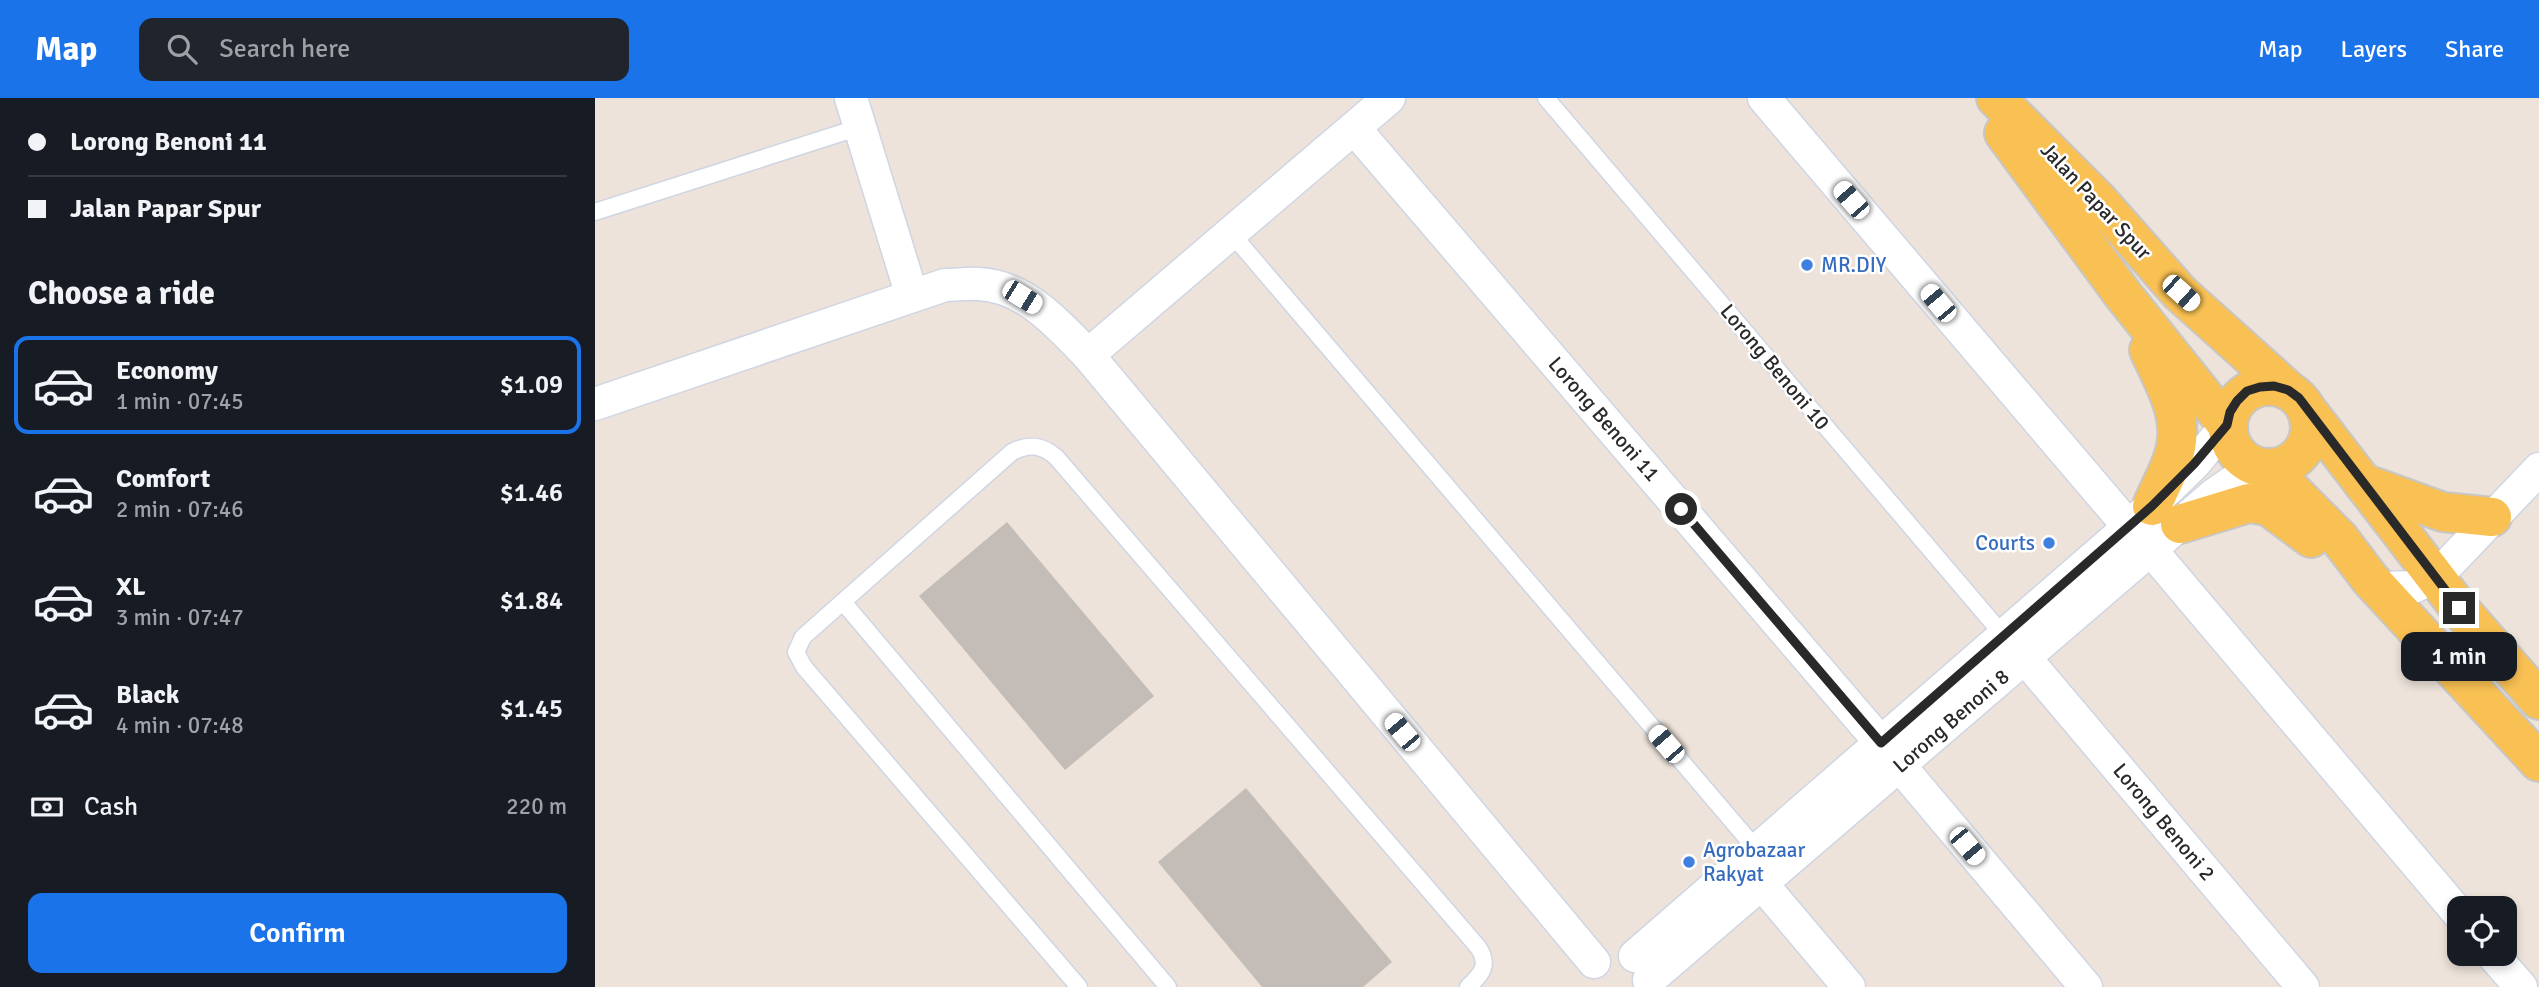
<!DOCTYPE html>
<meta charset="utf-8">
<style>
:root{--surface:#171b24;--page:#20242c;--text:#f1f3f6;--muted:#9ea1a6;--line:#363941;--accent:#1a73e8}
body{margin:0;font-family:Signika,sans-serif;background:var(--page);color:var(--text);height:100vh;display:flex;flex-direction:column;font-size:26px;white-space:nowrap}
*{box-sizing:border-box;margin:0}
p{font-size:23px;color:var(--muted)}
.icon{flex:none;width:38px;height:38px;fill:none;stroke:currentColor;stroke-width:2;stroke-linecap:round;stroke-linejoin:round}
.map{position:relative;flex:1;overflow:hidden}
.details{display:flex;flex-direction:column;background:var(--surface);width:595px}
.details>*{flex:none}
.banner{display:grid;align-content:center;height:154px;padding:0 28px;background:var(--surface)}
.controls{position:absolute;left:1852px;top:798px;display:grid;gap:14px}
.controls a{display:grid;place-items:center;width:70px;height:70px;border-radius:14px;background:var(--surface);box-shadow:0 4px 10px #0003;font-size:35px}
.end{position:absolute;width:32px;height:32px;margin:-16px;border:9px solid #292929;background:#fff;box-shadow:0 0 0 4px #fff}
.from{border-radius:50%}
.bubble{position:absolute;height:49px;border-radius:14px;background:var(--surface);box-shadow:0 4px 10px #0003;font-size:23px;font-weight:600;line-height:49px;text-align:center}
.car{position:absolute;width:21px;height:42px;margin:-21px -10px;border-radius:9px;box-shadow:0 0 5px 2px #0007;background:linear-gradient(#fff 24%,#345 0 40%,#fff 0 76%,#345 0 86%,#fff 0)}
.banner b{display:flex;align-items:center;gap:24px;height:66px;font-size:26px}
.banner b+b{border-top:2px solid var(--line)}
.banner i{width:18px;height:18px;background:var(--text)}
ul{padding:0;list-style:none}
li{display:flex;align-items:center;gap:21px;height:98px;margin:0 14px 10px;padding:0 14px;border:4px solid transparent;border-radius:14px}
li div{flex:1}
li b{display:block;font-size:26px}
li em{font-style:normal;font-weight:600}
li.active{border-color:var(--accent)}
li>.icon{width:63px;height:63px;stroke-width:1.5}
h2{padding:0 28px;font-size:32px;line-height:84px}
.pay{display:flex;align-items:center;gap:18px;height:77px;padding:0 28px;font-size:26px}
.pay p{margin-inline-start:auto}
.button{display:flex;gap:14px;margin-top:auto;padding:14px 28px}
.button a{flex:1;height:80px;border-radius:14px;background:var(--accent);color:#fff;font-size:28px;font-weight:600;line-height:80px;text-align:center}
header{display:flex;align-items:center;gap:42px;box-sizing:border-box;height:98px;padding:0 35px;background:var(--accent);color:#fff}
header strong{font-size:33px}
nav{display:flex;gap:38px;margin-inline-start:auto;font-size:24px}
.search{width:490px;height:63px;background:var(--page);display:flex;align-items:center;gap:18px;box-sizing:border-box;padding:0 24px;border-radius:14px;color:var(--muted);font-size:26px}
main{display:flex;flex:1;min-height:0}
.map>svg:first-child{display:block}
.building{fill:#c4bdb7}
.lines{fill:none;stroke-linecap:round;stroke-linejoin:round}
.service-casing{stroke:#cfd5e3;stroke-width:19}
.minor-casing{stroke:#cfd5e3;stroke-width:35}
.primary-casing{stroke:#c7c7c7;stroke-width:42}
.service{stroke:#fff;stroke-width:16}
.minor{stroke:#fff;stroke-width:32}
.primary{stroke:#f9c153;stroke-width:38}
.route{stroke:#292929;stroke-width:9}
.shop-dot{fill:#3f7fe0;stroke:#fff;stroke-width:2.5}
.labels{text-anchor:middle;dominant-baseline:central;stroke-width:5;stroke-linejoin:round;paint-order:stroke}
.street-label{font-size:21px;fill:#292929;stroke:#fff}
.shop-label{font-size:21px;fill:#366cbe;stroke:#fff;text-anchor:start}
</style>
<header>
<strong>Map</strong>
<div class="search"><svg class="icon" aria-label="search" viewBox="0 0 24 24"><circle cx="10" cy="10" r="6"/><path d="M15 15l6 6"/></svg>Search here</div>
<nav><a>Map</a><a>Layers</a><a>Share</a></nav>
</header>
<main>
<section class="details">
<div class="banner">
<b><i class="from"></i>Lorong Benoni 11</b>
<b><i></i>Jalan Papar Spur</b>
</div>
<h2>Choose a ride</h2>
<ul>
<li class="active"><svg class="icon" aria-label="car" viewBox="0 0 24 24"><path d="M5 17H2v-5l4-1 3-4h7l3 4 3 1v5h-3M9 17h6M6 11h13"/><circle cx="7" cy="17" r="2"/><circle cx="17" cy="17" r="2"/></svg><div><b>Economy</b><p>1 min · 07:45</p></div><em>$1.09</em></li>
<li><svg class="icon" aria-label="car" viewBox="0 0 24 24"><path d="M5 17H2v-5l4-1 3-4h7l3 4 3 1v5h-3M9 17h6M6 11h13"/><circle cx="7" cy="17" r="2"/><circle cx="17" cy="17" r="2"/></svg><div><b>Comfort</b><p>2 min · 07:46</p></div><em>$1.46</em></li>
<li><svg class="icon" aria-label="car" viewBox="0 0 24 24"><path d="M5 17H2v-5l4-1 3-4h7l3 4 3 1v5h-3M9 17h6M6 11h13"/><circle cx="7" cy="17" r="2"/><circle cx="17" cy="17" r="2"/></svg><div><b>XL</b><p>3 min · 07:47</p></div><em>$1.84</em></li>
<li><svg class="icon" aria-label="car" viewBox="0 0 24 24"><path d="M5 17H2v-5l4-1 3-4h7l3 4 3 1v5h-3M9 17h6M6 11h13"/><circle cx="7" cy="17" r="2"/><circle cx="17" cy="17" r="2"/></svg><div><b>Black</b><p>4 min · 07:48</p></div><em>$1.45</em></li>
</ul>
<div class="pay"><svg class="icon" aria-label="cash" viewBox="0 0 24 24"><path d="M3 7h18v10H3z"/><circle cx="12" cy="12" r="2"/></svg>Cash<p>220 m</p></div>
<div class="button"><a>Confirm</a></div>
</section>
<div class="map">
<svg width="1944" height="889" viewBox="0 0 1944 889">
<rect width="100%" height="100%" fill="#ede3da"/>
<g class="building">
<polygon points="412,424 559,598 470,672 324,498"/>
<polygon points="651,690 797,864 768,889 667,889 563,764"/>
</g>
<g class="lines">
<g class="service-casing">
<g id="service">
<polyline points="951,0 1409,538"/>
<polyline points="0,114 265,29"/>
<polyline points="636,135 1162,752"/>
<polyline points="248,504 573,889"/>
<path d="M484,889L209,569L201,554L208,539L417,354C434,345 447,347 461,359L883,849C895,867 887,876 873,889"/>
</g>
</g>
<g class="minor-casing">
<g id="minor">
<polyline points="256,0 317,198"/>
<polyline points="1169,0 1534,429"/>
<polyline points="759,30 1286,645"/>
<polyline points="493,257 794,0"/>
<path d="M0,306L350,187C361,187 373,185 384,186C430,188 463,226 493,257L999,864"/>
<polyline points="1556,452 1864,816"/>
<polyline points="1785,490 1818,489 1841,479 1944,371"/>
<polyline points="1430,560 1708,889"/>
<polyline points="1304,667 1491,889"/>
<polyline points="1167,786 1254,889"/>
<polyline points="1897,856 1926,889"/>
<polyline points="1040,858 1534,429 1599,366 1632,327"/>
<polyline points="1054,882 1620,396 1661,368"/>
</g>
</g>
<g class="primary-casing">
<g id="primary">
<polyline points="1401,0 1502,101 1585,195 1693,292"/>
<polyline points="1409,35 1529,198 1632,327"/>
<path d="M1554,252C1569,285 1591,320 1579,357C1574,374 1564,391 1557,408"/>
<circle cx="1674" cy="329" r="41"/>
<polyline points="1712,312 1864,510 1944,602"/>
<polyline points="1674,370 1744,440 1775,481 1944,664"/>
<polyline points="1768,385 1848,414 1897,419"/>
<polyline points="1585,426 1654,405 1673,408 1716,440"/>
</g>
</g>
<use href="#service" class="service"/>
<use href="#minor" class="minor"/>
<use href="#primary" class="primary"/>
</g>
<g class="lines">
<polyline class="route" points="1086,411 1286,645 1557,408 1599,366 1632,327 1635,314 1642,303 1652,293 1665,289 1679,288 1693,292 1704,300 1864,510"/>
</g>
<g class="shop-dot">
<circle cx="1212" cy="167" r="7"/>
<circle cx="1454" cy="445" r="7"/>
<circle cx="1094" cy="764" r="7"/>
</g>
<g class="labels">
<g class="street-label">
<text transform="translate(1501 103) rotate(47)">Jalan Papar Spur</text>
<text transform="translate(1180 269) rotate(50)">Lorong Benoni 10</text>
<text transform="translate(1009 321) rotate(49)">Lorong Benoni 11</text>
<text transform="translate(1356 623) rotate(-41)">Lorong Benoni 8</text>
<text transform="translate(1569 724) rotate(50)">Lorong Benoni 2</text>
</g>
<g class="shop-label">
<text x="1226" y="167">MR.DIY</text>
<text x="1440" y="445" text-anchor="end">Courts</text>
<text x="1108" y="752">Agrobazaar<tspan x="1108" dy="24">Rakyat</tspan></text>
</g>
</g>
</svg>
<div class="controls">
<a><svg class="icon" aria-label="locate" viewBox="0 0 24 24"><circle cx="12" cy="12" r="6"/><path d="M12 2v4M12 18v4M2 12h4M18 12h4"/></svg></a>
</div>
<i class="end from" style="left:1086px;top:411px"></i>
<i class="end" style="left:1864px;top:510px"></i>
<div class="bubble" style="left:1806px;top:534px;width:116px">1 min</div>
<i class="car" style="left:1256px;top:102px;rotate:319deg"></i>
<i class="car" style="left:1586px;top:195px;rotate:132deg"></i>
<i class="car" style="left:427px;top:199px;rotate:122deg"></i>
<i class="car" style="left:1343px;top:205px;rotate:320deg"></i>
<i class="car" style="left:807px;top:634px;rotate:320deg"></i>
<i class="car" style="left:1071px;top:646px;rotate:319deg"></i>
<i class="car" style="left:1372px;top:748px;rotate:140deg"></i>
</div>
</main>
